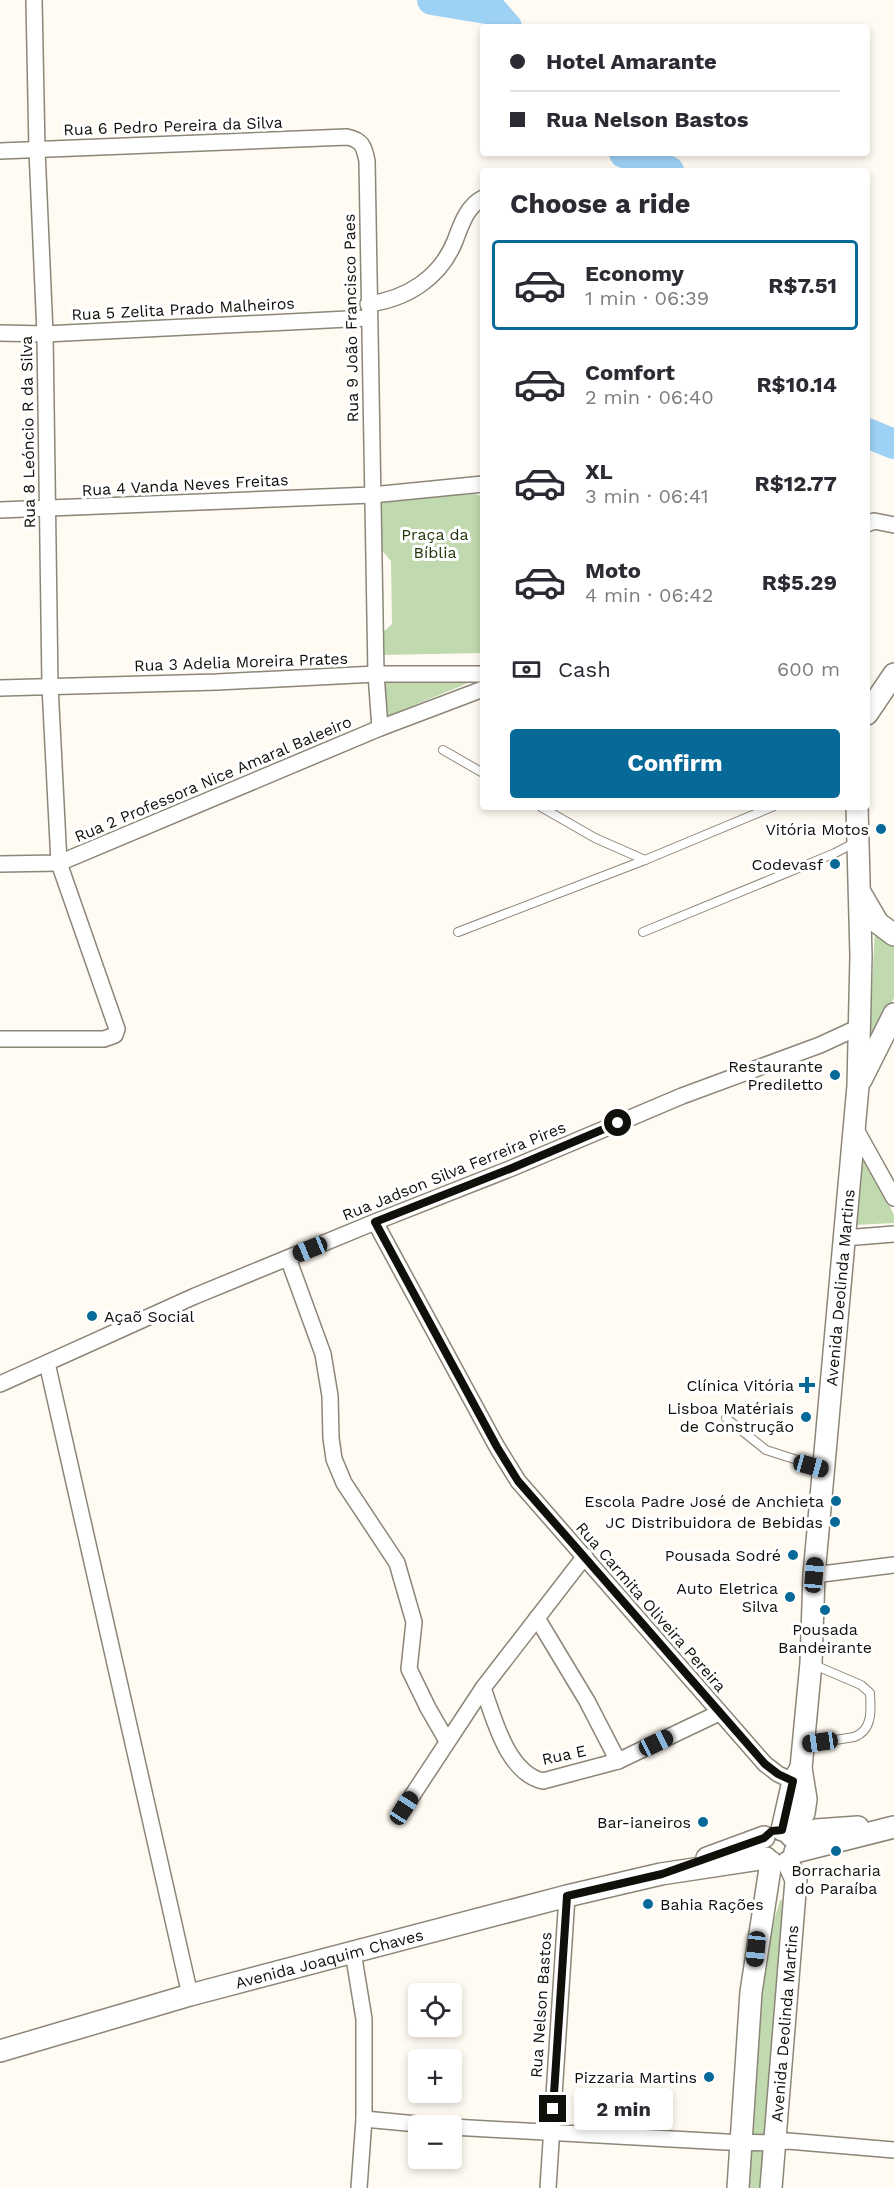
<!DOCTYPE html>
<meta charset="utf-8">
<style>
:root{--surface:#fff;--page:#f2f2f3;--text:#2b2b33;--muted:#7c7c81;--line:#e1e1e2;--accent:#076997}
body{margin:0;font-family:"Work Sans",sans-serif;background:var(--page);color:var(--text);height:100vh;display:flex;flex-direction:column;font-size:22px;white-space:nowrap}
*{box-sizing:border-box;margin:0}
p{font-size:20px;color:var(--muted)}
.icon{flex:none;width:33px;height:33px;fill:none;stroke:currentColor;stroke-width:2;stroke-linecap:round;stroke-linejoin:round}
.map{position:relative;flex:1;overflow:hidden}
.side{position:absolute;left:480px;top:168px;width:390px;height:642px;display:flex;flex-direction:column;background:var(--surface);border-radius:6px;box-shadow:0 3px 9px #0003}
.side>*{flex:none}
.guide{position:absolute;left:480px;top:24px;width:390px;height:132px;border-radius:6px;box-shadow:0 3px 9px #0003;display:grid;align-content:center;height:132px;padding:0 30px;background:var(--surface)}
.buttons{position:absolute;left:408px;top:1983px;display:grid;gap:12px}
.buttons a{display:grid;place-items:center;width:54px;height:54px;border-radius:6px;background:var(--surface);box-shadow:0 3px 9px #0003;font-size:30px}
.end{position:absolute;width:27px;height:27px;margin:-14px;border:8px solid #110f0a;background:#fff;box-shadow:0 0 0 3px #fff}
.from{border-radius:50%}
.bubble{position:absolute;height:42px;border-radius:6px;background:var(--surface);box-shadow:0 3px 9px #0003;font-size:20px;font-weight:700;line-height:42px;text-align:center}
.car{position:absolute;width:18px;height:36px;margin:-18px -9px;border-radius:8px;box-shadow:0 0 4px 2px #0007;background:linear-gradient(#222 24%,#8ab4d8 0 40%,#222 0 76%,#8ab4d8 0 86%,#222 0)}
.guide b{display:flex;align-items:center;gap:21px;height:57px;font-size:22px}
.guide b+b{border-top:2px solid var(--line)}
.guide i{width:15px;height:15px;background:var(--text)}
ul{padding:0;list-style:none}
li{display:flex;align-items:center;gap:18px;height:90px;margin:0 12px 9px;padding:0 18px;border:3px solid transparent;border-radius:6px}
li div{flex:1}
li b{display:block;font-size:22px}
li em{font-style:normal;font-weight:700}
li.selected{border-color:var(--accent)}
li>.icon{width:54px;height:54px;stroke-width:1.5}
h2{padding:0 30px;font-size:27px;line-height:72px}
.pay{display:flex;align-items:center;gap:15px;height:66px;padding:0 30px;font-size:22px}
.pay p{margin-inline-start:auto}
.button{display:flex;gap:12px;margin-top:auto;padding:12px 30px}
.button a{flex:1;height:69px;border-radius:6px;background:var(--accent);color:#fff;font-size:24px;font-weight:700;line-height:69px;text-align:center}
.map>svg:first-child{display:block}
.green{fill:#c0d9af}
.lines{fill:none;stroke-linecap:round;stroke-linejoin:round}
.river{stroke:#9ed2f5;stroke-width:30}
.lane-casing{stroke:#8c8678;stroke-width:10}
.street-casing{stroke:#8c8678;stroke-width:18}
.secondary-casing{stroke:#8c8678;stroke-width:24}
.lane{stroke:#fff;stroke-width:8}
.street{stroke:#fff;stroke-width:15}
.secondary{stroke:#fff;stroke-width:21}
.route{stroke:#110f0a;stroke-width:8}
.poi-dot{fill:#076997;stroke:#fff;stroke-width:2}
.labels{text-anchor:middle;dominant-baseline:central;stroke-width:6;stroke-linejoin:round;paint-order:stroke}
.street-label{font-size:16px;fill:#110f0a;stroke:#fff}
.park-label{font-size:16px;fill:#20360a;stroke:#fff}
.poi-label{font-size:16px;fill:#110f0a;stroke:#fff;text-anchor:end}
</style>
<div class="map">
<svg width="894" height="2188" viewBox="0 0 894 2188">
<rect width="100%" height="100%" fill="#fffbf2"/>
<g class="green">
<polygon points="476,494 483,497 483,653 380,655 381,634 392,624 391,561 380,548 379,497"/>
<polygon points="483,677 373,722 368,679"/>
<polygon points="875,930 894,941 894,998 869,1045"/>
<polygon points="860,1143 894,1215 894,1223 854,1225"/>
<polygon points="780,1900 785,1901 765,2188 746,2188 756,2045 766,1948"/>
</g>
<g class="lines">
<g class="river">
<polyline points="432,0 492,10 507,27"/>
<polyline points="624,153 669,171"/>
<polyline points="867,433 894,444"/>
</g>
<g class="lane-casing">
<g id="lane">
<polyline points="443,750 483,773"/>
<polyline points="541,807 595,838 645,860"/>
<polyline points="458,932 645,860 772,807"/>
<polyline points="643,932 835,853 856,842"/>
<polyline points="726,1418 766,1450 822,1468"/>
<path d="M804,1745L854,1737C873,1730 871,1710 870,1693L861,1685L812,1664"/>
</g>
</g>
<g class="street-casing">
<g id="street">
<path d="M0,151L347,137C362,140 364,146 367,161L376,674L380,728"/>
<path d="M368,304C407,299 440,278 455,241C461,225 467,206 483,198"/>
<polyline points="0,333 45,334 368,318"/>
<polyline points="0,510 372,495 483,484"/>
<polyline points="867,524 874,521 894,525"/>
<polyline points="0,688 217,682 376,674 483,674"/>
<polyline points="0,864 59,863 380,728 483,689"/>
<polyline points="0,1039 104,1039 115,1035 117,1029 59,863 50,686 45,334 37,150 34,0"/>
<polyline points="854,1126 894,1198"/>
<polyline points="375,1222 497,1447 518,1481 765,1764 778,1774 793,1781"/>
<polyline points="844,1238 894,1234"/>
<polyline points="288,1258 323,1354 330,1396 331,1438 334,1459 344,1483 397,1563 414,1622 409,1669 428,1708 447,1741"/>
<polyline points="47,1363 190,1995"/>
<polyline points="0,1384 195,1296 375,1222 512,1168 682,1096 820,1045 859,1027"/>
<path d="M585,1556L483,1688C494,1718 507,1773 543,1781L618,1761L719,1713"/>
<polyline points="814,1575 894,1565"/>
<polyline points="537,1618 587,1701 618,1761"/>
<polyline points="404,1808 483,1688"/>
<polyline points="353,1952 364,2019 364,2119 359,2188"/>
<polyline points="364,2119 439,2126"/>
<polyline points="452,2127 726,2142 774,2143 788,2141 894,2150"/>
<polyline points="548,2188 567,1896"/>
</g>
</g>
<g class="secondary-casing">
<g id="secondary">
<polyline points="867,714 894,674"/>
<polyline points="861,894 878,923 894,935"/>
<polyline points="861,1080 894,1014"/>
<polyline points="782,1830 793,1781 801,1768"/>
<path id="s1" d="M791,1836L804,1813L806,1799L801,1768L811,1663L814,1575L858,1086L861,956L857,807"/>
<polyline points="794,1838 816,1830 858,1827"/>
<polyline points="795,1852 894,1827"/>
<polyline points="707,1858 764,1837"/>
<path id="s2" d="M0,2051L190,1995L567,1896L661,1874L766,1858"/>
<polyline points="738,2188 751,1992 771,1862"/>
<path id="s3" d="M771,2188L796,1880L788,1862"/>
</g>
</g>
<use href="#lane" class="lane"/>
<use href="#street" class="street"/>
<use href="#secondary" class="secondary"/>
</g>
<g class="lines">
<polyline class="route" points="553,2109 567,1896 662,1874 764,1838 772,1831 782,1830 793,1781 778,1774 765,1764 518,1481 497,1447 375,1222 512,1168 618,1123"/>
</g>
<g class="poi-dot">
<circle cx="881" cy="829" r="6"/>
<circle cx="835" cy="864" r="6"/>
<circle cx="835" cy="1075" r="6"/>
<circle cx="92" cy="1316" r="6"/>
<path d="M804 1376h6v6h6v6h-6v6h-6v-6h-6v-6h6z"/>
<circle cx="806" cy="1417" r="6"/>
<circle cx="836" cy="1501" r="6"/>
<circle cx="835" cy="1522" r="6"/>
<circle cx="793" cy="1555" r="6"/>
<circle cx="790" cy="1597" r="6"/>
<circle cx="825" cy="1610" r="6"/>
<circle cx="703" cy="1822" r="6"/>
<circle cx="836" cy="1851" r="6"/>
<circle cx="648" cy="1904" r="6"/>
<circle cx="709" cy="2077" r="6"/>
</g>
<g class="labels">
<g class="street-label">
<text transform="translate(173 126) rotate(-2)">Rua 6 Pedro Pereira da Silva</text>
<text transform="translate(183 309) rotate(-3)">Rua 5 Zelita Prado Malheiros</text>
<text transform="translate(351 318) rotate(-91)">Rua 9 João Francisco Paes</text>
<text transform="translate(28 432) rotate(-91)">Rua 8 Leóncio R da Silva</text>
<text transform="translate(185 485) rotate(-3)">Rua 4 Vanda Neves Freitas</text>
<text transform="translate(241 662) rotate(-2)">Rua 3 Adelia Moreira Prates</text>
<text transform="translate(213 779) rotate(-23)">Rua 2 Professora Nice Amaral Baleeiro</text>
<text transform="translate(454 1171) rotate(-22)">Rua Jadson Silva Ferreira Pires</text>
<text stroke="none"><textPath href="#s1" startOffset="554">Avenida Deolinda Martins</textPath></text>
<text transform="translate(651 1607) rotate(49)">Rua Carmita Oliveira Pereira</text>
<text transform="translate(564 1755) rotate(-12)">Rua E</text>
<text stroke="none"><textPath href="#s2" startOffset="342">Avenida Joaquim Chaves</textPath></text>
<text transform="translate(541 2005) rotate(-86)">Rua Nelson Bastos</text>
<text stroke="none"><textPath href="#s3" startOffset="165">Avenida Deolinda Martins</textPath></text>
</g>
<g class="park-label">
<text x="435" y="534">Praça da<tspan x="435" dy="18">Bíblia</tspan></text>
</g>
<g class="poi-label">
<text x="869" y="829">Vitória Motos</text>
<text x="823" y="864">Codevasf</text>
<text x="823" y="1066">Restaurante<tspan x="823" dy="18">Prediletto</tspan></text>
<text x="104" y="1316" text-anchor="start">Açaõ Social</text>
<text x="794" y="1385">Clínica Vitória</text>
<text x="794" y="1408">Lisboa Matériais<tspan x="794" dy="18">de Construção</tspan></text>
<text x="824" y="1501">Escola Padre José de Anchieta</text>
<text x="823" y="1522">JC Distribuidora de Bebidas</text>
<text x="781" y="1555">Pousada Sodré</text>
<text x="778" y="1588">Auto Eletrica<tspan x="778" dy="18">Silva</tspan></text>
<text x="825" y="1629" text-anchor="middle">Pousada<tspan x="825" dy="18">Bandeirante</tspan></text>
<text x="691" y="1822">Bar-ianeiros</text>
<text x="836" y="1870" text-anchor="middle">Borracharia<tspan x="836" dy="18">do Paraíba</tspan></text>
<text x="660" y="1904" text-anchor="start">Bahia Rações</text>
<text x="697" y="2077">Pizzaria Martins</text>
</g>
</g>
</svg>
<div class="buttons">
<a><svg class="icon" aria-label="locate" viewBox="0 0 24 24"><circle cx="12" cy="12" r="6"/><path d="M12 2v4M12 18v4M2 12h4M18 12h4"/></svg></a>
<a>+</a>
<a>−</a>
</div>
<i class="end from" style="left:618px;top:1123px"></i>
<i class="end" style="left:553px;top:2109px"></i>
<div class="bubble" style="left:574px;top:2088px;width:99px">2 min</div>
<i class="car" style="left:310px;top:1249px;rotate:248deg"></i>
<i class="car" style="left:811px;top:1466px;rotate:105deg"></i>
<i class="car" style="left:814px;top:1575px;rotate:5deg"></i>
<i class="car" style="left:820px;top:1742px;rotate:262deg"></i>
<i class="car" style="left:656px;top:1743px;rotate:64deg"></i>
<i class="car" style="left:404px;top:1808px;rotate:33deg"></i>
<i class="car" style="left:756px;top:1949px;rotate:186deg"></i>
<div class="guide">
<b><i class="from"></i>Hotel Amarante</b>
<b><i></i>Rua Nelson Bastos</b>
</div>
<section class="side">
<h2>Choose a ride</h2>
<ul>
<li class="selected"><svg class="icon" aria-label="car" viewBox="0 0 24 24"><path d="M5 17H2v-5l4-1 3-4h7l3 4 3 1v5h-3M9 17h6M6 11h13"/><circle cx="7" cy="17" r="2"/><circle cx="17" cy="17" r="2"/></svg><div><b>Economy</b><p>1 min · 06:39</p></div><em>R$7.51</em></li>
<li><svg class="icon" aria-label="car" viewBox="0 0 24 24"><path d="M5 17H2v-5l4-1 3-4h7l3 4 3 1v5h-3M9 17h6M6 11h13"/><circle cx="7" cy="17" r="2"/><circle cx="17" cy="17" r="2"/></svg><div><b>Comfort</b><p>2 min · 06:40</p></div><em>R$10.14</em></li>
<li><svg class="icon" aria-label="car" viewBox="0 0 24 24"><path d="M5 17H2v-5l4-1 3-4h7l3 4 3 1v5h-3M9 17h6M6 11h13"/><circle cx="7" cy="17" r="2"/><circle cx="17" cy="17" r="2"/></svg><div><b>XL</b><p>3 min · 06:41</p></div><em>R$12.77</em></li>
<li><svg class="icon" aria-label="car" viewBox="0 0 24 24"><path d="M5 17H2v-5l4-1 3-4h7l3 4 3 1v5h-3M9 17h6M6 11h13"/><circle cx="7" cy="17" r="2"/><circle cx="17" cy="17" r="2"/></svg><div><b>Moto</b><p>4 min · 06:42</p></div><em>R$5.29</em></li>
</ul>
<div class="pay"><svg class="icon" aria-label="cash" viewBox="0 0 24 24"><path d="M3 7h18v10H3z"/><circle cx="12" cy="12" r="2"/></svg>Cash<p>600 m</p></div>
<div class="button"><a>Confirm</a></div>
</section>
</div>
